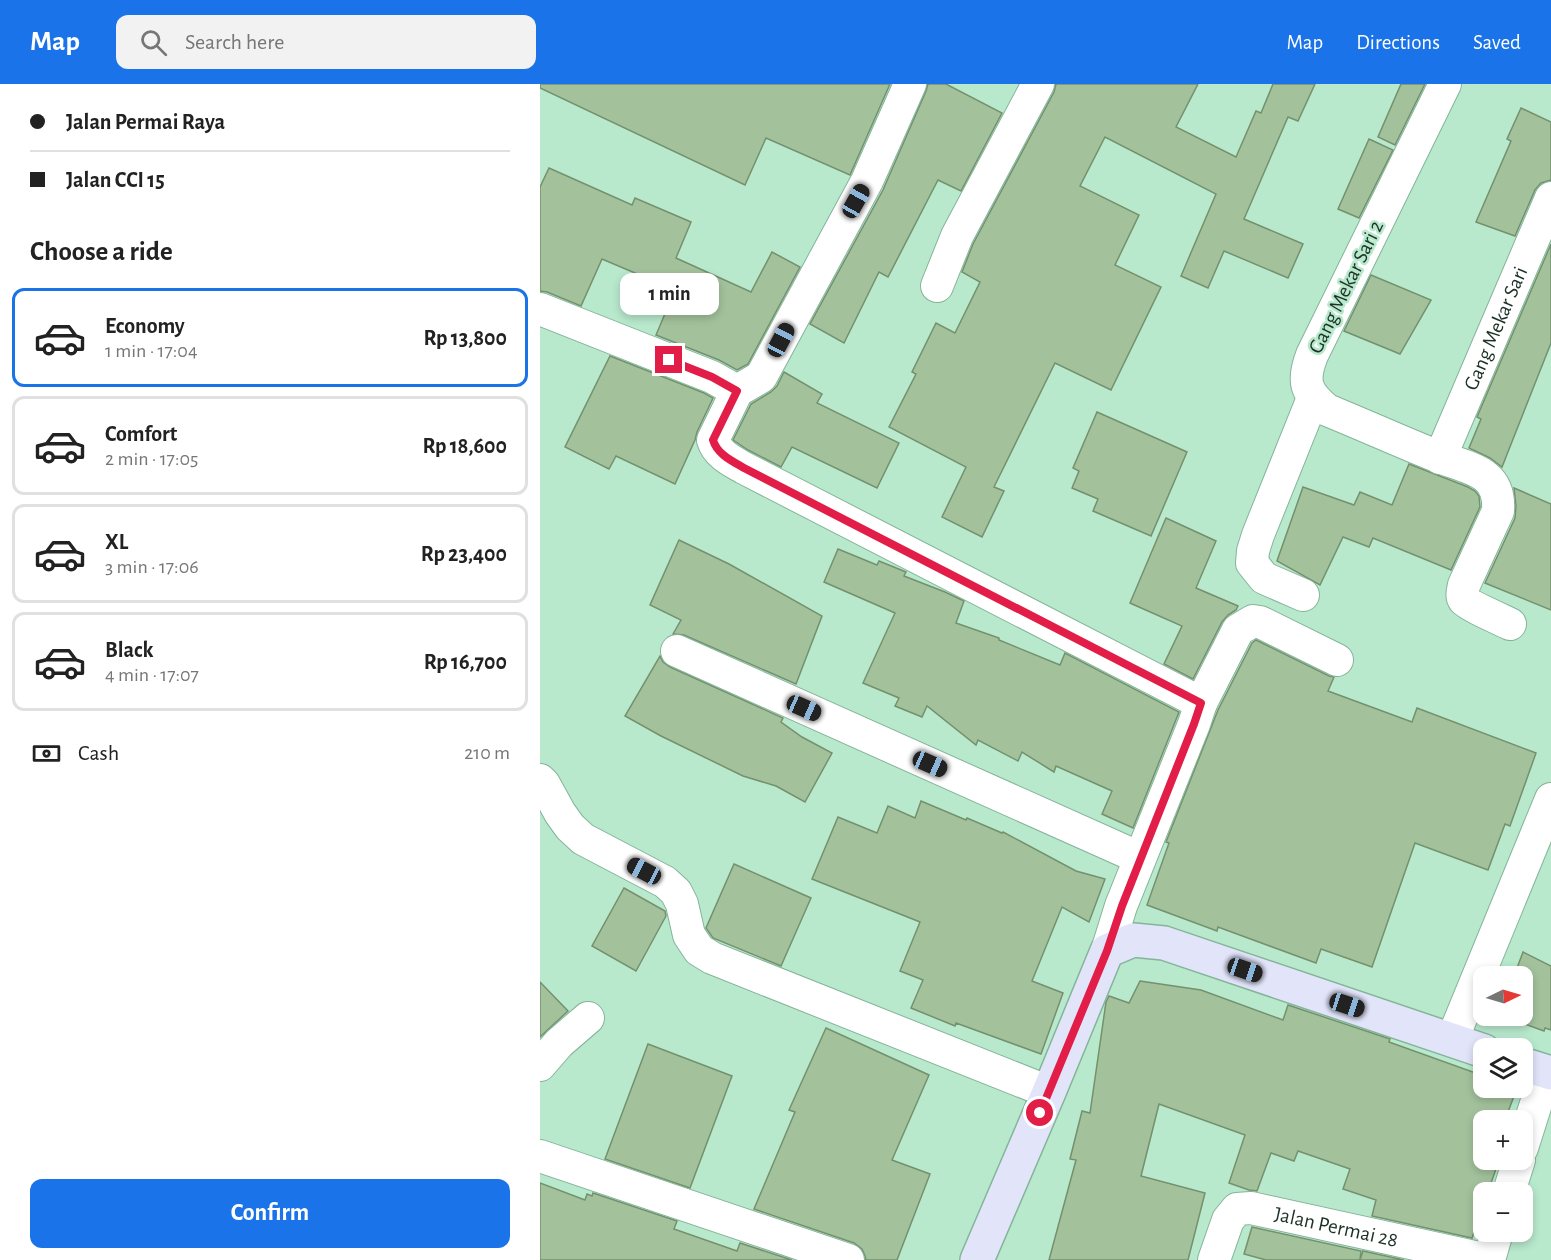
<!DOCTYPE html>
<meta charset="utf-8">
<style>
:root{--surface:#fff;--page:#f2f2f2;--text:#222;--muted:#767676;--line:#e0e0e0;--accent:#1a73e8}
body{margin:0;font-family:"Alegreya Sans",sans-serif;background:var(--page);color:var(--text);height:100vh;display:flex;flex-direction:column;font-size:22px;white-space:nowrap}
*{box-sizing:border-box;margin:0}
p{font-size:20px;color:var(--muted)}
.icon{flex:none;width:33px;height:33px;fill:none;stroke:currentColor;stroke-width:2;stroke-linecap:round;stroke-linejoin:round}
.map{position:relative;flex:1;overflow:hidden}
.panel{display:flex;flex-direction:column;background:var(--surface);width:540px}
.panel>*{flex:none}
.hud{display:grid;align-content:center;height:132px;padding:0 30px;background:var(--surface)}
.needle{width:39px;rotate:85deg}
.fabs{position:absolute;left:933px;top:882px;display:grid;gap:12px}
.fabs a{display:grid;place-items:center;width:60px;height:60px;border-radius:12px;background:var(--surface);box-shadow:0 3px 9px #0003;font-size:30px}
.end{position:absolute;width:27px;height:27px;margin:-14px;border:8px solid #e11d48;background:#fff;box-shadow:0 0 0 3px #fff}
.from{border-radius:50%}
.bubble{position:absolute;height:42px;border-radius:12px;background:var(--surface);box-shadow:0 3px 9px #0003;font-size:20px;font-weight:600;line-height:42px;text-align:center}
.car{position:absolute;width:18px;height:36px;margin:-18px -9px;border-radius:8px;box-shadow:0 0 4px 2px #0007;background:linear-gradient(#222 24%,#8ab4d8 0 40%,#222 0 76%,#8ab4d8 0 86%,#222 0)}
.hud b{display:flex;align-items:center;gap:21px;height:57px;font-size:22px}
.hud b+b{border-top:2px solid var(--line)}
.hud i{width:15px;height:15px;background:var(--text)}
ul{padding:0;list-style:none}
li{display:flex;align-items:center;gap:18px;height:99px;margin:0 12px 9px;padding:0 18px;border:3px solid var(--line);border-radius:12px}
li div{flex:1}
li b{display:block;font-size:22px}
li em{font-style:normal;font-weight:600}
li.on{border-color:var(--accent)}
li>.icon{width:54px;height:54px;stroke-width:1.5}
h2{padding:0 30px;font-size:27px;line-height:72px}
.pay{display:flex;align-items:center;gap:15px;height:66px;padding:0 30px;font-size:22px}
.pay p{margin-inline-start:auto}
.button{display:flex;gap:12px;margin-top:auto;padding:12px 30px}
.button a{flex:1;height:69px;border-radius:12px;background:var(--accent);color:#fff;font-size:24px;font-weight:600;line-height:69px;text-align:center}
header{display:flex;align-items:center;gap:36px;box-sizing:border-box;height:84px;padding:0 30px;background:var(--accent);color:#fff}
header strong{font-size:28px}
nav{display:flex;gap:33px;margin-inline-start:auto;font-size:21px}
.search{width:420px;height:54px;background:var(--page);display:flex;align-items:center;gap:15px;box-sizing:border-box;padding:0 21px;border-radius:12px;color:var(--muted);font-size:22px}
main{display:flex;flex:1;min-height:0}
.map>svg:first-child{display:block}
.building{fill:#a3c29c;stroke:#74916d;stroke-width:1.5}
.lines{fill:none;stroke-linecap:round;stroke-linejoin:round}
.street-casing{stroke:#84b499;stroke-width:34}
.secondary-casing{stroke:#84b499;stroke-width:36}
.street{stroke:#fff;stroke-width:32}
.secondary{stroke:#e2e4fa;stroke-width:33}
.route{stroke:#e11d48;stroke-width:8}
.labels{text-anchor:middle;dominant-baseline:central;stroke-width:5;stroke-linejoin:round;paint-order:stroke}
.street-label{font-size:21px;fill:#1d3126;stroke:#b8e9cd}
</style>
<header>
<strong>Map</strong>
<div class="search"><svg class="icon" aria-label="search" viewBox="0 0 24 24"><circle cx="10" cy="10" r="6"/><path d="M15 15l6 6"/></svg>Search here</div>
<nav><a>Map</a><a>Directions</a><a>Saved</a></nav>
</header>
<main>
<section class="panel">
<div class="hud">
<b><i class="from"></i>Jalan Permai Raya</b>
<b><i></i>Jalan CCI 15</b>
</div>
<h2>Choose a ride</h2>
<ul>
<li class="on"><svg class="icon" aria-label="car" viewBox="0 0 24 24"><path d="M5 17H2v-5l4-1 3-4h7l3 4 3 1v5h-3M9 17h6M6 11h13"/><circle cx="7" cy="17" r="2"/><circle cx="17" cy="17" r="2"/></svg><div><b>Economy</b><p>1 min · 17:04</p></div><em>Rp 13,800</em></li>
<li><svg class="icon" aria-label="car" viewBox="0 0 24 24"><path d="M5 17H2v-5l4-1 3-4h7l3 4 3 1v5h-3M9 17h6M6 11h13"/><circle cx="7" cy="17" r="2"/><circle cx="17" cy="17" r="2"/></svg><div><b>Comfort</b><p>2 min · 17:05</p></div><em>Rp 18,600</em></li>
<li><svg class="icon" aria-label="car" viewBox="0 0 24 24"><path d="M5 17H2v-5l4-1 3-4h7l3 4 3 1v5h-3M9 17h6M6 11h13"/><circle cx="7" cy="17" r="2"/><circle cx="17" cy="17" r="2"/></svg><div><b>XL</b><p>3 min · 17:06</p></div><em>Rp 23,400</em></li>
<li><svg class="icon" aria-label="car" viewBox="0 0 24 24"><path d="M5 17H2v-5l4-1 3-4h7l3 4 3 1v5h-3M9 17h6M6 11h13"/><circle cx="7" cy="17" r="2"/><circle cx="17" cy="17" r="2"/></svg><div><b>Black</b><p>4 min · 17:07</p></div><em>Rp 16,700</em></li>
</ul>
<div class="pay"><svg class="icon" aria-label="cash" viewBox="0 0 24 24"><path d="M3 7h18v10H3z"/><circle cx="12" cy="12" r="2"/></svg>Cash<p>210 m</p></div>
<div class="button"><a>Confirm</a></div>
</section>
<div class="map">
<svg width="1011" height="1176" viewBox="0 0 1011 1176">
<rect width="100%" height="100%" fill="#b8e9cd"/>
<g class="building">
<polygon points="0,0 350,0 310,91 226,54 205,101 0,4"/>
<polygon points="388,0 406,0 462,29 421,107 398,96 348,193 339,188 304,259 270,240 343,106 386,7"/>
<polygon points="516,0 658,0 636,43 696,73 716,27 721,29 733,0 775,0 758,37 748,33 704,135 763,160 748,194 684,167 668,204 641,192 676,110 565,53 540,102 599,131 575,181 621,203 571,306 515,279 454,403 464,407 442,453 402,433 426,383 349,343 376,290 372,288 396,239 415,249 440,198 422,188 433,160 514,8"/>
<polygon points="861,0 885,0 855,61 838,53"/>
<polygon points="981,24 1011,38 1011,96 1001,99 995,106 975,152 936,138 971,57 967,55"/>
<polygon points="829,55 853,66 819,134 798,125"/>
<polygon points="9,84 92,121 95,114 151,138 136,174 211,208 232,168 260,183 208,280 197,286 179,276 116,251 135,206 62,175 41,222 7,208 0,207 0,103"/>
<polygon points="1011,160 1011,259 962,383 950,374 929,364 941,335 937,333"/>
<polygon points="831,191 891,216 860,270 804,247"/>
<polygon points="70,272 164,309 173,314 157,348 155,356 135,400 76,372 69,385 25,363"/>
<polygon points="244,288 282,310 277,319 359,359 337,404 252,363 241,383 208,366 193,356 211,320 231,308 237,302"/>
<polygon points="557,328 647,368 611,452 553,427 558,415 532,404 539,387 533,384"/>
<polygon points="869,380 928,403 935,407 939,412 940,423 911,486 833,454 829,463 803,453 780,501 737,477 763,403 814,421 820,408 852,421"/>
<polygon points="974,404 1011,420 1011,526 945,499 975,434 976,422"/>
<polygon points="626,434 676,457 656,504 698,522 696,526 688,531 682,538 653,595 624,580 642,542 590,519"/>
<polygon points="139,456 189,480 282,532 256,600 144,551 133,550 141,536 110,521"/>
<polygon points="298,465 337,481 339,477 366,488 364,492 405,508 424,517 416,539 459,554 459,556 520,581 525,569 639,628 593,744 562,730 572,707 516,682 514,688 482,668 478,677 438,656 436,661 387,622 382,633 355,622 359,614 323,599 355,529 284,498"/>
<polygon points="716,556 789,592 794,593 788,607 872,638 877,624 996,669 970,742 965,740 948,786 875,759 832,883 781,865 776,879 678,843 677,847 607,821 629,759 626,758 678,626 712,559"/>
<polygon points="120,572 123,578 130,583 243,634 241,638 262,653 292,669 265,718 236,702 203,692 121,652 85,632"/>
<polygon points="381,717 426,736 427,734 462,749 463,748 536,787 565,795 549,838 522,823 492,897 523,909 501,970 416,939 415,942 371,924 383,896 360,887 380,838 272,795 298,733 337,749 348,722 375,734"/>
<polygon points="194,780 271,814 241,882 173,854 166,844"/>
<polygon points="84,804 125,827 126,832 96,887 52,862"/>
<polygon points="983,868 1011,882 1011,946 1005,944 1004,947 963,932 982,932 982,892 974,892"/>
<polygon points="600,897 661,906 743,936 748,921 850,955 849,958 944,992 944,1004 977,1004 965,1036 944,1036 944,1076 959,1076 948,1108 944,1108 944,1120 932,1154 832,1132 836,1116 803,1105 810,1085 758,1067 754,1077 731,1069 717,1107 709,1106 689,1099 705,1051 619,1020 601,1092 665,1109 648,1176 509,1176 536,1076 530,1075 542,1027 550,1029 566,918 569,912 589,919"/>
<polygon points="0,898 28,927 0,953"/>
<polygon points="286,944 389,991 352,1076 390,1090 357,1176 326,1176 325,1172 322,1165 314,1159 214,1125 255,1028 249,1026"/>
<polygon points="108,960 192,992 150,1104 65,1075"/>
<polygon points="0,1099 45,1116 47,1110 52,1112 53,1109 137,1137 134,1145 197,1167 200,1159 252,1176 0,1176"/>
<polygon points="712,1143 821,1167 820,1176 726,1176 704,1170"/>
<polygon points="823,1167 864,1176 820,1176"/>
</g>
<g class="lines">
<g class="street-casing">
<g id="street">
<path d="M370,0L327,97L221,293L197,307L173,356C177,370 192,377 204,384L661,619"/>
<path d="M905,0L772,271C762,297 765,308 787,326C824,341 861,358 899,373C914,379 934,383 946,393C957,402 959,414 958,427L924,501C923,506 921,512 924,516C928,521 962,536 970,540"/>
<polyline points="397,202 417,152 498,0"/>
<polyline points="0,225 172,293 197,307"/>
<path id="s1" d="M900,374L1011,114"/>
<polyline points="763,511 724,494 712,479 713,467 718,451 773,314"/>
<polyline points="137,567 600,774"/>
<polyline points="0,696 4,700 20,729 30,743 43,755 125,798 136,808 142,820 149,851 159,866 172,874 509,1008"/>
<polyline points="567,867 581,822 654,640 661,619 698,546 713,537 720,538 797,576"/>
<polyline points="912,956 1011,715"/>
<polyline points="0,981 19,959 48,934"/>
<polyline points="982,1064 1006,988"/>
<polyline points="0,1072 308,1176"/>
<polyline points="969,1108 979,1076"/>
<path id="s2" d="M674,1176L688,1136L697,1125L711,1124L948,1176"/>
<polyline points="949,1176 957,1148"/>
</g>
</g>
<g class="secondary-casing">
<g id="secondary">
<polyline points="982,980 1011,989"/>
<polyline points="437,1176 509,1008 567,867 593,856 624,859 944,967"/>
</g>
</g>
<use href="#street" class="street"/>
<use href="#secondary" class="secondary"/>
</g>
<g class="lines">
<path class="route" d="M129,276L172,293L197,307L173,356C177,370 192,377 204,384L661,619L654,640L582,822L567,867L500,1029"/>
</g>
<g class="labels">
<g class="street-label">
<text transform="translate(806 203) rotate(-64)">Gang Mekar Sari 2</text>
<text stroke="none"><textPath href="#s1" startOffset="141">Gang Mekar Sari</textPath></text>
<text stroke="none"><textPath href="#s2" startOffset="158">Jalan Permai 28</textPath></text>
</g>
</g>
</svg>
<div class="fabs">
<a><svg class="needle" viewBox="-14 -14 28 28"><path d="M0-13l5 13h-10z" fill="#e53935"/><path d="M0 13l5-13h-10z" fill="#767676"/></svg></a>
<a><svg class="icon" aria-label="layers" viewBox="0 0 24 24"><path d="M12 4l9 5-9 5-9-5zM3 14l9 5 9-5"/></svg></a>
<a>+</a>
<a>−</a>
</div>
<i class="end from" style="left:500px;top:1029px"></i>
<i class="end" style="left:129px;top:276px"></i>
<div class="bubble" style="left:80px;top:189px;width:99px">1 min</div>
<i class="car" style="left:316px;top:117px;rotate:29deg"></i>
<i class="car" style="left:241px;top:256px;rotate:28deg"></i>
<i class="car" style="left:264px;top:624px;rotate:114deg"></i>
<i class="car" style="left:390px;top:680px;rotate:114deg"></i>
<i class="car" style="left:104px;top:787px;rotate:298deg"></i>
<i class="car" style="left:705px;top:886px;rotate:109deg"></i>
<i class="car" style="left:807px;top:921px;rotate:108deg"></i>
</div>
</main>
